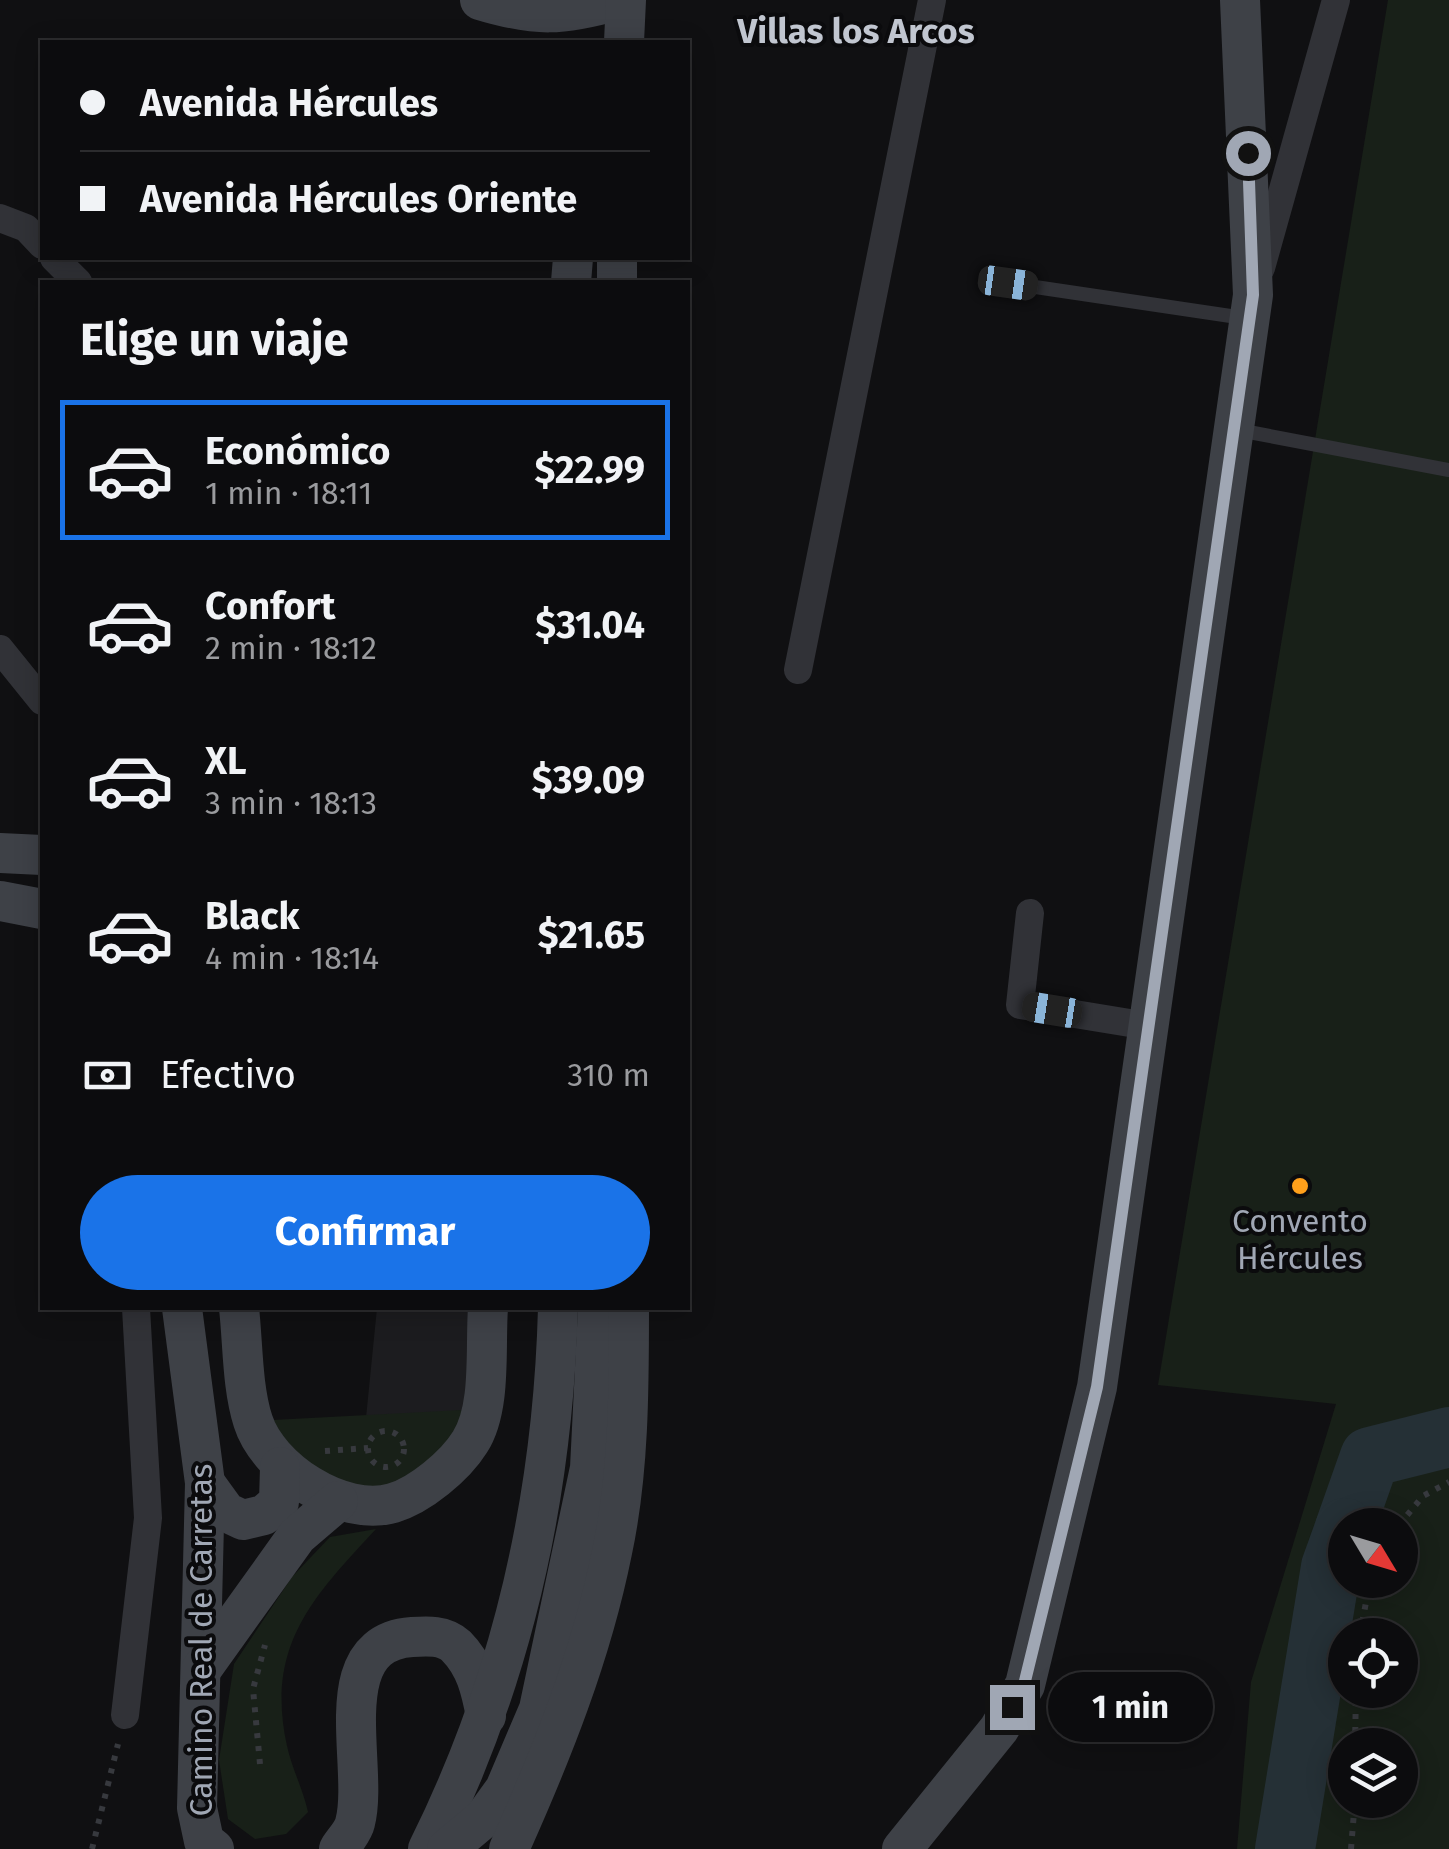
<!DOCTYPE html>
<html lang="es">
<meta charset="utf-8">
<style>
:root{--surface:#0c0c0e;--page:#1a1a1c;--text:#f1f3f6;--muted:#9a9b9e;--line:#2c2c2e;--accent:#1a73e8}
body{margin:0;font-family:"Fira Sans",sans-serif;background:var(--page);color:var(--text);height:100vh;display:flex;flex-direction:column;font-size:38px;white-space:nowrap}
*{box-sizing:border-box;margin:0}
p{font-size:32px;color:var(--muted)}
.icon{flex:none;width:55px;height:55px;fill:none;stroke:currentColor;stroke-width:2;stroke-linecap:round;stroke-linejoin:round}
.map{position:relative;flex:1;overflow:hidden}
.details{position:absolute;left:40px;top:280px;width:650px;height:1030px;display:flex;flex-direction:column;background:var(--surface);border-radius:0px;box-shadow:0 5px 25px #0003,0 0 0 2px var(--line)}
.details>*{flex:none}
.top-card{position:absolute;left:40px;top:40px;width:650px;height:220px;border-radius:0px;box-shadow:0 5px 25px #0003,0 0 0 2px var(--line);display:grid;align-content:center;height:220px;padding:0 40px;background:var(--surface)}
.needle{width:65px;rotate:128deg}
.controls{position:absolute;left:1328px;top:1508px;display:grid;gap:20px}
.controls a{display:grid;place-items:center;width:90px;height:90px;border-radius:50%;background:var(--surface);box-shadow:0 5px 25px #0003,0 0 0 2px var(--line);font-size:50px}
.end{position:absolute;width:45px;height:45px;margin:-22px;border:12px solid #a0a7b4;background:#111;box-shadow:0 0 0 5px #111}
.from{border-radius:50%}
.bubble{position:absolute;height:70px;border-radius:35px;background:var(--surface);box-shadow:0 5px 25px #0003,0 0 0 2px var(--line);font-size:32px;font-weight:700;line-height:70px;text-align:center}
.car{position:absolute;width:30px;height:60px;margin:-30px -15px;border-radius:12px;box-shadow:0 0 8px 2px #0007;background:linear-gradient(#222 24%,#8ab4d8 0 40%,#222 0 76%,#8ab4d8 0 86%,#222 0)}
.top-card b{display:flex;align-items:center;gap:35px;height:95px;font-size:38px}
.top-card b+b{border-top:2px solid var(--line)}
.top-card i{width:25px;height:25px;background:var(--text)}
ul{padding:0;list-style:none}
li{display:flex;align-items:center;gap:30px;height:140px;margin:0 20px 15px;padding:0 20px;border:5px solid transparent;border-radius:0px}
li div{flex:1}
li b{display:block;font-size:38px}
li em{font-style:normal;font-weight:700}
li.selected{border-color:var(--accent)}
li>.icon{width:90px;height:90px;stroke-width:1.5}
h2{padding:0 40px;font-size:45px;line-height:120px}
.pay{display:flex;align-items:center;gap:25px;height:110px;padding:0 40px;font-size:38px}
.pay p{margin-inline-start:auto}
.cta{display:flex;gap:20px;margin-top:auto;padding:20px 40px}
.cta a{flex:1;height:115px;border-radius:60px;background:var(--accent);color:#fff;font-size:40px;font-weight:700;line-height:115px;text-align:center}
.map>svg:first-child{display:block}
.built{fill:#1c1c1f}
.green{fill:#182018;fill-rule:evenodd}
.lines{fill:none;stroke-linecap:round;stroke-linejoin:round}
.river{stroke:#253036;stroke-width:60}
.path{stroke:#37393e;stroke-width:6;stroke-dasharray:5 8;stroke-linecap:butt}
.lane{stroke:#313237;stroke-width:14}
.street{stroke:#313237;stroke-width:28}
.secondary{stroke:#3e4147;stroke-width:40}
.route{stroke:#a0a7b4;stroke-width:12}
.poi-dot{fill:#ffa01b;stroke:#0b0b0d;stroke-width:4}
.labels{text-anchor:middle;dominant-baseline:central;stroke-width:8;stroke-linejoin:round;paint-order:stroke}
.poi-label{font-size:32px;fill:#a0a7b4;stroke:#0b0b0d}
.street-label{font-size:32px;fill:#a0a7b4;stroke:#0b0b0d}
.neighbourhood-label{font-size:35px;font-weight:bold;fill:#c1c6d0;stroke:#0b0b0d}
</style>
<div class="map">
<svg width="1449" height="1849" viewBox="0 0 1449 1849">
<rect width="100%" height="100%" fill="#101012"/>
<polygon class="built" points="377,1308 488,1308 481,1409 366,1418"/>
<g class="green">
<path d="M1388,0H1449V1849H1237L1251,1682L1336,1404L1158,1385ZM1345,1525H1400V1580H1345ZM1345,1635H1400V1690H1345ZM1345,1745H1400V1800H1345Z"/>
<polygon points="481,1409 449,1468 338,1501 253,1421"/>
<path d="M376,1529C313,1597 265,1646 287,1746C292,1769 303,1789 308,1812L286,1834L255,1839L228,1819L219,1760L234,1664L292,1577L330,1537Z"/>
</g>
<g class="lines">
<g class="river">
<polyline points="1346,1525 1370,1457 1449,1437"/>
<polyline points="1285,1849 1331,1567 1345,1528"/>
</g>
<g class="path">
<circle cx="386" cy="1449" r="18"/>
<polyline points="325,1451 368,1448"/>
<polyline points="1399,1525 1423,1496 1449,1482"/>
<polyline points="1360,1635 1370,1580"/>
<polyline points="1355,1745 1356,1690"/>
<polyline points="260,1764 253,1689 265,1645"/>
<polyline points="92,1849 118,1744"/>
<polyline points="1351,1849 1355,1800"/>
</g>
<g class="lane">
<polyline points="1008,283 1244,318"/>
<polyline points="1238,430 1449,470"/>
</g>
<g class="street">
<polyline points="0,218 26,228 42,245"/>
<polyline points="54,258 78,282"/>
<polyline points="1261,268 1336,0"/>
<polyline points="0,649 42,701"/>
<polyline points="798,670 932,0"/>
<polyline points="1030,913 1020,1005 1148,1026"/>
<polyline points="125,1715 148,1518 136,1308"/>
</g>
<g class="secondary">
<path d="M480,0C536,17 562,16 618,0"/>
<polyline points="624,42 626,0"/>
<polyline points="571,282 573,258"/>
<polyline points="617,282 617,258"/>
<polyline points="0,853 42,855"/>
<polyline points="0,901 42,909"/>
<polyline points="182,1308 205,1483 197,1808 204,1841 214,1849"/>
<path d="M239,1308C243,1343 242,1387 253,1421C268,1469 342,1518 393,1503C420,1495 455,1466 470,1442C492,1408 485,1347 488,1308"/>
<polyline points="205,1483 226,1512 243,1520 264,1515 279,1502 280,1467"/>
<polyline points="201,1670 297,1536 338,1501"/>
<path d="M339,1849C344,1841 353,1832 355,1823C370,1766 324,1643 412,1637C428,1636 444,1635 456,1646C476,1666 481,1690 486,1716"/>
<path d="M428,1849C512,1680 553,1496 558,1308"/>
<polyline points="447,1849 484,1818 505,1789 539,1709 590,1468 598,1308"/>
<path d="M509,1849C552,1753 591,1656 612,1552C629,1473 629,1388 629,1308"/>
<polyline points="902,1849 999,1729 1025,1685 1097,1387 1253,295 1240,0"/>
</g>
</g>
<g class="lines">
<polyline class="route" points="1012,1707 1024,1685 1097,1387 1253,295 1248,153"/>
</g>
<circle class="poi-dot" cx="1300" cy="1186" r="10"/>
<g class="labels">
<g class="poi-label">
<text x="1300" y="1221">Convento<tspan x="1300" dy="37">Hércules</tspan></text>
</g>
<g class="street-label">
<text transform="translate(201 1640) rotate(-90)">Camino Real de Carretas</text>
</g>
<g class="neighbourhood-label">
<text x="856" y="31">Villas los Arcos</text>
</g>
</g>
</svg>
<div class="controls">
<a><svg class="needle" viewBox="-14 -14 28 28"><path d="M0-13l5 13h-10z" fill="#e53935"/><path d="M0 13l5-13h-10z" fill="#9a9b9e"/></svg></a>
<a><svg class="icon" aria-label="locate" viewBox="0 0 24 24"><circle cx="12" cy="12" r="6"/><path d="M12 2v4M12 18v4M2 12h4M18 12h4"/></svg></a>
<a><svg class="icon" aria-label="layers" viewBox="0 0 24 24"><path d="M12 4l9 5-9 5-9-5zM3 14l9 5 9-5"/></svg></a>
</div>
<i class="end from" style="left:1248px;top:153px"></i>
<i class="end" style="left:1012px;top:1707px"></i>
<div class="bubble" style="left:1048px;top:1672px;width:165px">1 min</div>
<i class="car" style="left:1008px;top:283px;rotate:98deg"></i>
<i class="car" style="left:1052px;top:1010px;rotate:279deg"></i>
<div class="top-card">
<b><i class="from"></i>Avenida Hércules</b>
<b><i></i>Avenida Hércules Oriente</b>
</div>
<section class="details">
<h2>Elige un viaje</h2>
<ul>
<li class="selected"><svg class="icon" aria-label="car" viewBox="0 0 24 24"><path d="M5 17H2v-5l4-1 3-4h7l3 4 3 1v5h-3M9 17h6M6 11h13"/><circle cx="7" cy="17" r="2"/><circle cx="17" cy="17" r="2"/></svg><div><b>Económico</b><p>1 min · 18:11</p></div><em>$22.99</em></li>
<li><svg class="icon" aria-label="car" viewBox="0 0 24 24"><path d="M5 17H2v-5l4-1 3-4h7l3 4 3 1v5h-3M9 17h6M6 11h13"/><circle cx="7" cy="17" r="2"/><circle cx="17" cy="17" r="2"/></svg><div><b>Confort</b><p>2 min · 18:12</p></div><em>$31.04</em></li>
<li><svg class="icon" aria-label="car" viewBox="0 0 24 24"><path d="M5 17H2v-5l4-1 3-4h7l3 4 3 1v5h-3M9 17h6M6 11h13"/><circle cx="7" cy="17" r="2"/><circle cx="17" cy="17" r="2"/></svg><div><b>XL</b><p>3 min · 18:13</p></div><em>$39.09</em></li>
<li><svg class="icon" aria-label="car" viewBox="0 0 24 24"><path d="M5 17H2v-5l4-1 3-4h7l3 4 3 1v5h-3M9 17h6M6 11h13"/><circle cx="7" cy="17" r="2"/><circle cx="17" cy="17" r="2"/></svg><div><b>Black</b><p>4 min · 18:14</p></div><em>$21.65</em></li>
</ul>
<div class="pay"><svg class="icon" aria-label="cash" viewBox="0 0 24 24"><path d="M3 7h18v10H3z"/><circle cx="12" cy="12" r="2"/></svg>Efectivo<p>310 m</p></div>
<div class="cta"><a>Confirmar</a></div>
</section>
</div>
